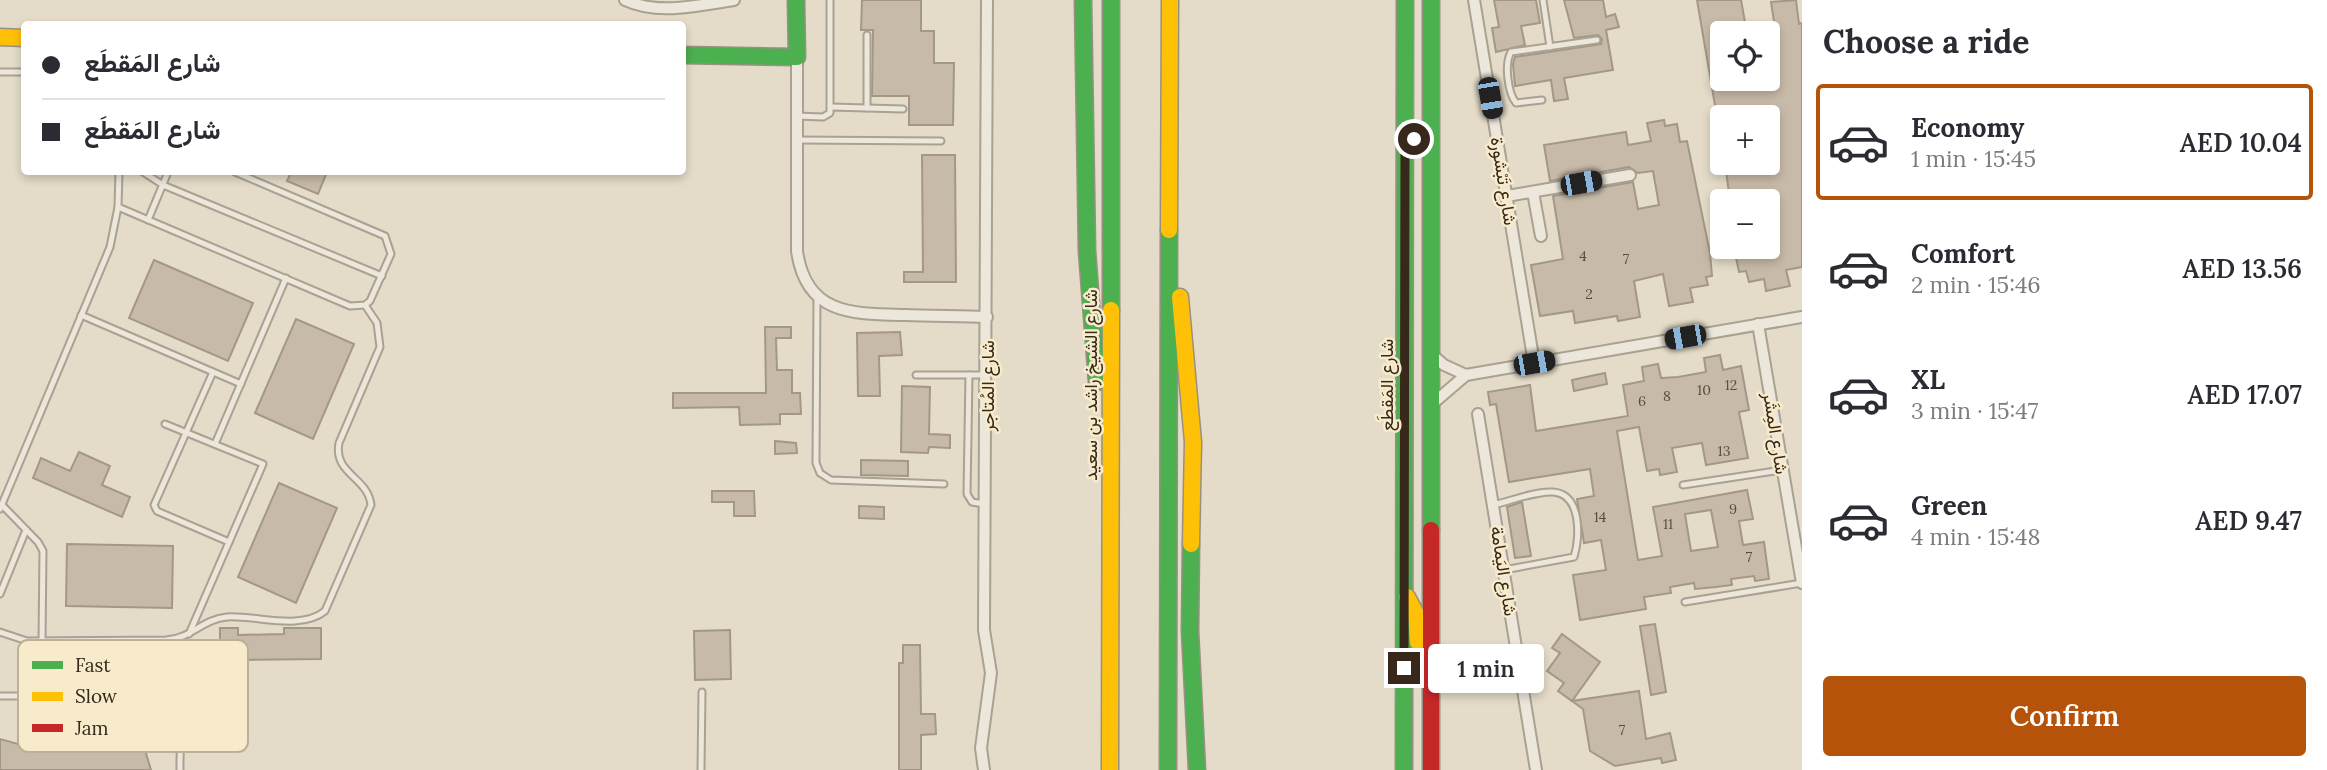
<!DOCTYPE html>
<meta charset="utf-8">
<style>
:root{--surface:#fff;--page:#f7f7f7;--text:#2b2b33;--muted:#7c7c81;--line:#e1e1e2;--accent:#b45309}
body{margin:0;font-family:Lora,Vazirmatn,serif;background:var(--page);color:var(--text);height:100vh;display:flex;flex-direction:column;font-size:26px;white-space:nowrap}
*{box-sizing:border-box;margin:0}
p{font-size:23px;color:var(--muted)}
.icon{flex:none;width:38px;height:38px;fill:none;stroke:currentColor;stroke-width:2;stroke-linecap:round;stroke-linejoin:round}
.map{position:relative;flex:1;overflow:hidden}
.side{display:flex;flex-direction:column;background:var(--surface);width:525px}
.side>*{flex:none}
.top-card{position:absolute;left:21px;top:21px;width:665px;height:154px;border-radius:7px;box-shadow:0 4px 10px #0003;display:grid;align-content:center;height:154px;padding:0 21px;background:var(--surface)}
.buttons{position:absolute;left:1710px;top:21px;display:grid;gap:14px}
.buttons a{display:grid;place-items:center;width:70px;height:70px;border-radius:7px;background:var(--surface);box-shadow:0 4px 10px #0003;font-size:35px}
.end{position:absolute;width:32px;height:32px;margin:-16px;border:9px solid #37281b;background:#fff;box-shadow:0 0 0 4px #fff}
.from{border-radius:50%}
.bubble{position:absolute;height:49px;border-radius:7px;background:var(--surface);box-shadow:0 4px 10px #0003;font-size:23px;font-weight:600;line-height:49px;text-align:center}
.car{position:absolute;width:21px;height:42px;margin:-21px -10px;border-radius:9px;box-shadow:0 0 5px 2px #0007;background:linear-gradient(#222 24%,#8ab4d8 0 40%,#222 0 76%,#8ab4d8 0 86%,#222 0)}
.top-card b{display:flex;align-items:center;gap:24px;height:66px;font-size:26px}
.top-card b+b{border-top:2px solid var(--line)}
.top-card i{width:18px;height:18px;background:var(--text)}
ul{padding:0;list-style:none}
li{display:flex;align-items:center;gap:21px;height:116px;margin:0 14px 10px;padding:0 7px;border:4px solid transparent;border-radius:7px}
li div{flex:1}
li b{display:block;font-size:26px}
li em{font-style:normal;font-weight:600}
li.active{border-color:var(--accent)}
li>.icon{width:63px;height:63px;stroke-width:1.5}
h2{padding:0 21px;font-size:32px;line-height:84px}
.button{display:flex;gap:14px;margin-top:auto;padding:14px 21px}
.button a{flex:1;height:80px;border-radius:7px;background:var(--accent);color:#fff;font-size:28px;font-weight:600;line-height:80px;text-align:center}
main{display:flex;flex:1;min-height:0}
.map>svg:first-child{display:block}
.building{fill:#c8baa9;stroke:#a49788;stroke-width:2;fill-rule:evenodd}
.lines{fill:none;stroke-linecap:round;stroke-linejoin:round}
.lane-casing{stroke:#a9a192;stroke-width:9}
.street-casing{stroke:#a9a192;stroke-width:14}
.fast-casing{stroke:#989082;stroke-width:19}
.slow-casing{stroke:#989082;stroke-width:19}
.jam-casing{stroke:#989082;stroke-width:19}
.lane{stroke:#ece6db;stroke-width:5}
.street{stroke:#ece6db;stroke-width:10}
.fast{stroke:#4caf50;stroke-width:16}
.slow{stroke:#ffc107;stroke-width:16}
.jam{stroke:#c62828;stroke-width:16}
.route{stroke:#37281b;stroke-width:9}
.labels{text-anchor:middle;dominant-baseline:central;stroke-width:5;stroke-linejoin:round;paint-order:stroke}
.number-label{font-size:14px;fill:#5b4c3e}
.street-label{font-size:18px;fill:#37281b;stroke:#f7ebcc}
.key{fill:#f7ebcc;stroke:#bdb097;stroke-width:2}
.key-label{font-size:19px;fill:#37281b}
</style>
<main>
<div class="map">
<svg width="1802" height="770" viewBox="0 0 1802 770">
<rect width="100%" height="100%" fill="#e4dcc8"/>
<g class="building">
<polygon points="862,0 921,0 921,31 934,31 934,63 954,63 953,125 909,125 909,96 872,96 873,30 861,30"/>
<polygon points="1494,0 1536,0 1540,23 1521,26 1525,45 1496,52 1492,28 1499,27"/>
<polygon points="1564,0 1603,0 1606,17 1615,14 1619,27 1606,30 1613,70 1564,78 1568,99 1554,101 1551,80 1515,86 1513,64 1515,57 1601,44 1602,39 1598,35 1574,38"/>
<polygon points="1697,0 1741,0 1747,33 1722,33 1722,79 1768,79 1768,29 1775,28 1771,2 1796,0 1799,24 1802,23 1802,267 1786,270 1790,286 1766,291 1764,279 1749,282 1746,271 1739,272 1735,253 1739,252 1738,247 1768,247 1768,201 1730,201 1725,163 1768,163 1768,139 1775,138 1771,117 1717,117"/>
<polygon points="1664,120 1665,126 1677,124 1680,142 1687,141 1710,253 1712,276 1706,277 1708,285 1690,288 1693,302 1669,306 1663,274 1634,281 1640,317 1618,321 1617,316 1575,323 1573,311 1540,316 1531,265 1563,259 1553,196 1633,182 1638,209 1659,205 1653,171 1638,173 1629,167 1550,181 1544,145 1626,132 1628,145 1651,141 1647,123"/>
<polygon points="922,155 955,155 956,282 904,282 904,272 923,272"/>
<polygon points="291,172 327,172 318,194 287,181"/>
<polygon points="154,260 253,303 228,361 129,318"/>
<polygon points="296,319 354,344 313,439 255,413"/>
<polygon points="765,327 791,327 791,338 776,338 777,370 792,370 792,393 800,393 801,414 780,414 780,424 740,425 739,407 673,408 673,393 766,393"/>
<polygon points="900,332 902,355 879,356 880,396 858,396 857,333"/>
<path d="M1720,355L1723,370L1741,366L1749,410L1739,412L1748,458L1706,465L1702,443L1672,448L1677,472L1660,475L1659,469L1647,471L1639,427L1617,431L1638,560L1662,556L1653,507L1747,490L1753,519L1739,521L1743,545L1764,542L1769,579L1755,581L1754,576L1731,579L1732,585L1716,587L1695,589L1694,583L1670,587L1671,593L1644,597L1646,609L1580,620L1573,575L1606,570L1601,540L1584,543L1577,499L1594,496L1590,469L1509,482L1496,404L1490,405L1488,392L1530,385L1536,431L1628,416L1623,385L1644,381L1642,367L1658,364L1661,378L1678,377L1706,372L1704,358ZM1711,510L1718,547L1691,551L1685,514Z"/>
<polygon points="1605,373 1607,384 1574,391 1572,380"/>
<polygon points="902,386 930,387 929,434 950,435 950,448 929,447 928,453 901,452"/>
<polygon points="775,441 796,443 797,453 775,454"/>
<polygon points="79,452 110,466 102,485 130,497 122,517 33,478 41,458 70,471"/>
<polygon points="861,460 908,461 908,476 861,475"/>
<polygon points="279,483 337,508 296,603 238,577"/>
<polygon points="712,491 754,491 755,516 734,516 734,502 712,502"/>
<polygon points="1522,502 1531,556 1515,558 1507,507"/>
<polygon points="859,506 884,507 884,519 859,518"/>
<polygon points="67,544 173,546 172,608 66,606"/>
<polygon points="1655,624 1666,692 1651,695 1640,626"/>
<polygon points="220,628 238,628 238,635 284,634 284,628 321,628 321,659 231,660 231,655 220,655"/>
<polygon points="730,630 731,679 695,680 694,631"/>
<polygon points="1562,634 1600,662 1572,701 1558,691 1564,683 1547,671 1560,653 1552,648"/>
<polygon points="903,645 920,645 921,714 935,714 936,734 921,735 921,770 899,770 899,663 903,663"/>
<polygon points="1639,691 1646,739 1670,733 1676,760 1662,763 1661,758 1615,766 1590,751 1583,709 1572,701"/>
<polygon points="138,727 151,770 0,770 0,739 25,746 39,739 65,734 84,746"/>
</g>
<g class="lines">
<g class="lane-casing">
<g id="lane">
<polyline points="1543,0 1550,47"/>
<polyline points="867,35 867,108"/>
<polyline points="0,72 24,72"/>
<path d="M1542,100L1516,103C1508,93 1504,64 1511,52L1597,40"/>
<polyline points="831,107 903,109"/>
<polyline points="796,116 823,117 830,113 830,0"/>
<polyline points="796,140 941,141"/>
<polyline points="143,172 163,185 382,276"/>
<polyline points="118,207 350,306 365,305 370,301 391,254 385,236 235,172"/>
<polyline points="148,220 168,172"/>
<polyline points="817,296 816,463 820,473 831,480 944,484"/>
<polyline points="81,315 241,384"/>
<polyline points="213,372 154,505 157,511 229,542"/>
<polyline points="916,375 987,375"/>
<polyline points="969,375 967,494 972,502 984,504"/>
<polyline points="165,424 263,464 189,634"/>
<polyline points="215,444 286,278"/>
<polyline points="1683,485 1782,470"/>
<polyline points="2,505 38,542 43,551 42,641"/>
<path d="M1493,505C1511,501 1535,491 1553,492C1582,494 1580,538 1574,557L1504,570"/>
<polyline points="0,509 110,247 118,207 119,172"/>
<polyline points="0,594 26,530"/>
<polyline points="1685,602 1802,583"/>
<path d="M0,632L27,641L166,640C190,639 203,619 227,617C257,615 300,631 325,611L371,505C368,477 333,474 339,443L380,347L377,323L365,305"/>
<path d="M0,696H159C188,707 179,745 180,770"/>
<path d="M28,696L44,715C66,720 74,713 86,696"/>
<polyline points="701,770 702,692"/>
</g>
</g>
<g class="street-casing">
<g id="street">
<path d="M625,0C659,16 699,5 734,0"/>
<polyline points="1474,0 1534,363"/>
<path d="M797,57V251C806,315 852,314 905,315C932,316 960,316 987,317"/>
<polyline points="1533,192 1541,236"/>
<polyline points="1507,196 1630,175"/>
<polyline points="1758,324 1802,583"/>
<polyline points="1430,353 1444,365 1466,375 1802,317"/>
<polyline points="1431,405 1466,375"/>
<polyline points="1478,414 1536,770"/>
<polyline points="984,770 981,748 991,673 984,630 987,0"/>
</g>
</g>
<g class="fast-casing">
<g id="fast">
<polyline points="1083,0 1087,251 1097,382"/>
<polyline points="1431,0 1431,530"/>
<polyline points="682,55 797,57 796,0"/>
<polyline points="1111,310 1111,0"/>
<polyline points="1191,544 1190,631 1197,770"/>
<polyline points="1168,770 1169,230"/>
<polyline points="1404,770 1405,0"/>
</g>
</g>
<g class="slow-casing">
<g id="slow">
<polyline points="0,37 24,38"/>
<polyline points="1169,230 1170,0"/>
<polyline points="1180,297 1193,442 1191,544"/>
<polyline points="1407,597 1416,614 1418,642 1430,646"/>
<polyline points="1110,770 1111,310"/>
</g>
</g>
<g class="jam-casing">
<polyline id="jam" points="1431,530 1431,770"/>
</g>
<use href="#lane" class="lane"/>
<use href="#street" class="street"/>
<use href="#fast" class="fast"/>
<use href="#slow" class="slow"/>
<use href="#jam" class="jam"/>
</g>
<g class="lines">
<polyline class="route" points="1404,668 1405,150 1414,139"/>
</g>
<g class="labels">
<g class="number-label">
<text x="1583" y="256">4</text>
<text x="1626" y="259">7</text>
<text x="1589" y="294">2</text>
<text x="1731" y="385">12</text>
<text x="1704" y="390">10</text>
<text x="1667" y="396">8</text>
<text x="1642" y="401">6</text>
<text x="1724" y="451">13</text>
<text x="1733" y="509">9</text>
<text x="1600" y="517">14</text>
<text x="1668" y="524">11</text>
<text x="1749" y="557">7</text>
<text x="1622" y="730">7</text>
</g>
<g class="street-label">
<text transform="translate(1504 181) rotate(81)">شارع تَبْشورة</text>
<text transform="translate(1090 385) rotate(-90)">شارع الشيخ راشد بن سعيد</text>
<text transform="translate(1386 385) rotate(-90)">شارع المَقطَع</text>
<text transform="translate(987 386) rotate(-90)">شارع المُتاجر</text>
<text transform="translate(1776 433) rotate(81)">شارع المِشَر</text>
<text transform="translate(1504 571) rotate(81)">شارع اليَمامة</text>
</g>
</g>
<rect x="18" y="640" width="230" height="112" rx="10" class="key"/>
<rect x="32" y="661" width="31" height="8" fill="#4caf50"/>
<rect x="32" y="692" width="31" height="9" fill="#ffc107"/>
<rect x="32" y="724" width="31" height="8" fill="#c62828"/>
<g class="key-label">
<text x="75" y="672">Fast</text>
<text x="75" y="703">Slow</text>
<text x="75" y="735">Jam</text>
</g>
</svg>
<div class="buttons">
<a><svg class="icon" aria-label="locate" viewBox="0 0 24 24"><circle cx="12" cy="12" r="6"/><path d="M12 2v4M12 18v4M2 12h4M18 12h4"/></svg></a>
<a>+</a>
<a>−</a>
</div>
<i class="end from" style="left:1414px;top:139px"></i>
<i class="end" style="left:1404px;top:668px"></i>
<div class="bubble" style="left:1428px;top:644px;width:116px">1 min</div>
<i class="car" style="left:1490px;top:98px;rotate:170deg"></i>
<i class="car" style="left:1581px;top:183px;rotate:80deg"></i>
<i class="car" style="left:1685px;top:337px;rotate:260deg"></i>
<i class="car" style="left:1534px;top:363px;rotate:80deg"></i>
<div class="top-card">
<b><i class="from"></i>شارع المَقطَع</b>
<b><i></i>شارع المَقطَع</b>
</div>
</div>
<section class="side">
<h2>Choose a ride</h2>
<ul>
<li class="active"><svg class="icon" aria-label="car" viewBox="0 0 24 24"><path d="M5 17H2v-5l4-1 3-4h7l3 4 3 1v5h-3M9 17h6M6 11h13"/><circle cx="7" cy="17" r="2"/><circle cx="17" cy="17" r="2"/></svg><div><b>Economy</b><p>1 min · 15:45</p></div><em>AED 10.04</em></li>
<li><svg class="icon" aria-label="car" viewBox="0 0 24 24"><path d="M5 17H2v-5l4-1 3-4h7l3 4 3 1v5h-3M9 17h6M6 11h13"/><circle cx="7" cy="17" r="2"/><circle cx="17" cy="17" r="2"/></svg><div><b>Comfort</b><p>2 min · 15:46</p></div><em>AED 13.56</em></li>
<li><svg class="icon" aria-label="car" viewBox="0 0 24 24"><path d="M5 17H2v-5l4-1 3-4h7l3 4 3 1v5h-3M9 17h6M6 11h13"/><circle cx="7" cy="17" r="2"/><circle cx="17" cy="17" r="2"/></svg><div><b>XL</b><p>3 min · 15:47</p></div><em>AED 17.07</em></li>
<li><svg class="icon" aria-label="car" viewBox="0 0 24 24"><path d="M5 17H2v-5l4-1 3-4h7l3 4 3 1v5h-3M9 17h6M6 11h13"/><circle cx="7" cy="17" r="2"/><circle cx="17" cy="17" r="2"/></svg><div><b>Green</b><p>4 min · 15:48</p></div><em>AED 9.47</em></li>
</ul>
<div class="button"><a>Confirm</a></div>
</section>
</main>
